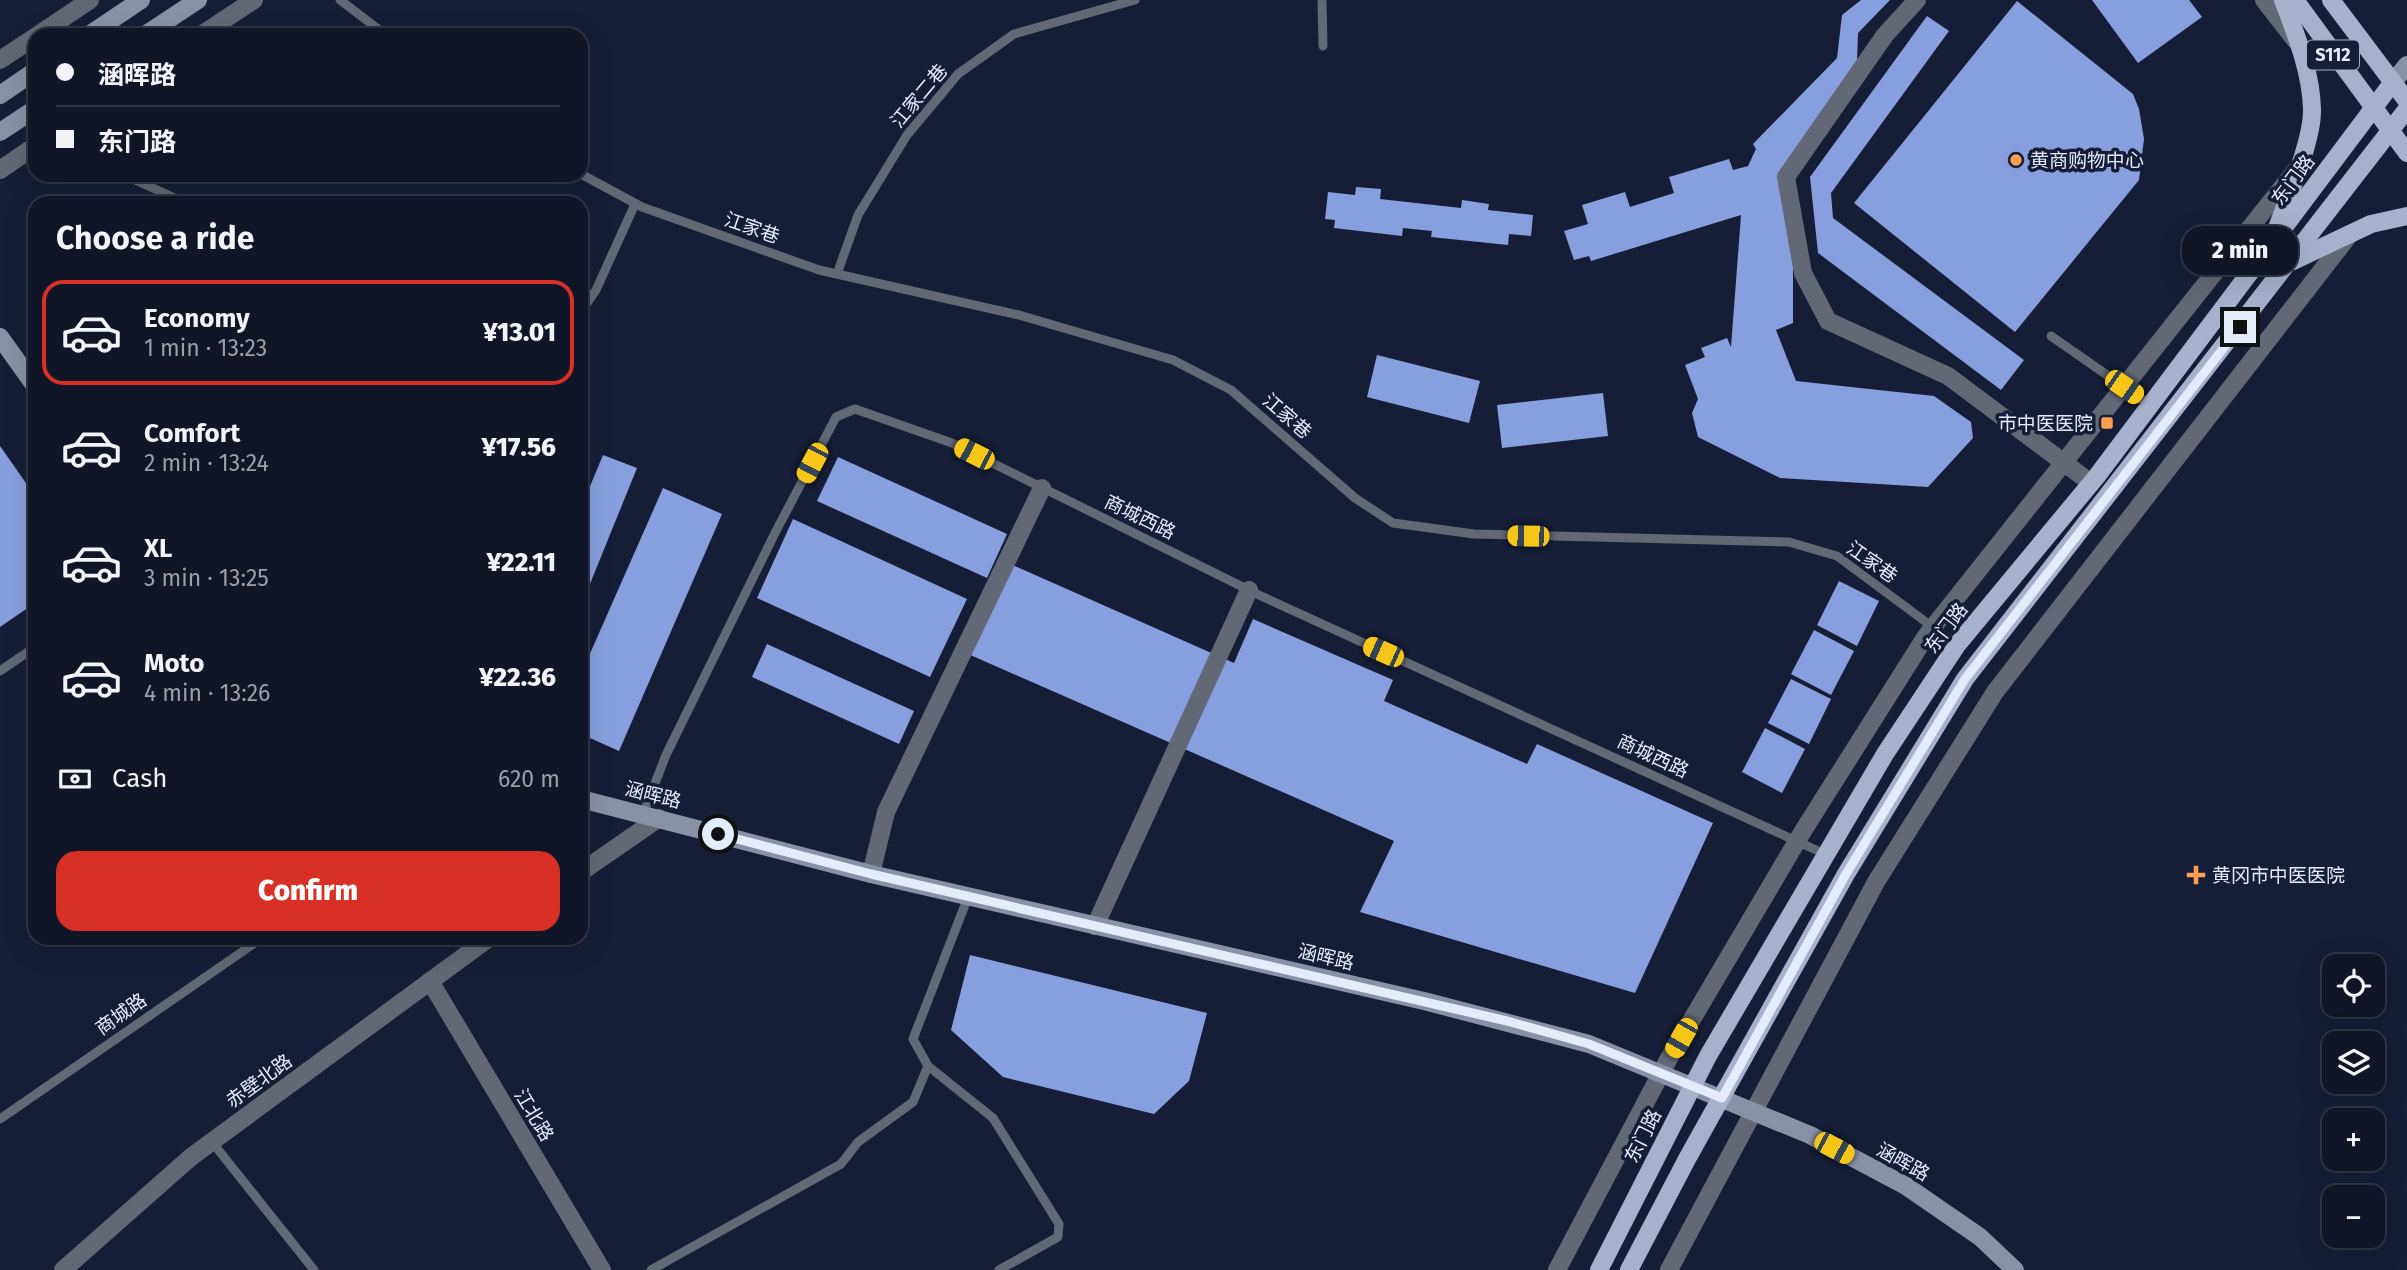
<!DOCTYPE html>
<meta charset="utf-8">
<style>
:root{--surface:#101628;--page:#191f30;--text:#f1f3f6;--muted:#9c9fa8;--line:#303545;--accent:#d93025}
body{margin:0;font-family:"Fira Sans","Noto Sans SC",sans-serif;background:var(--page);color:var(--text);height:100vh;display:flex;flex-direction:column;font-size:26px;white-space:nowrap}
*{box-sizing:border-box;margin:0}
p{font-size:23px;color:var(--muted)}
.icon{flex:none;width:38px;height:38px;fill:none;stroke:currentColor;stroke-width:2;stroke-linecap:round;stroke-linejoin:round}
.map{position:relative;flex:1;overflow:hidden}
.panel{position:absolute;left:28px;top:196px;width:560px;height:749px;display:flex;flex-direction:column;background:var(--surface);border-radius:21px;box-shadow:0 7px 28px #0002,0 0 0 2px var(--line)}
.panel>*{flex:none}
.top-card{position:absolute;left:28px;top:28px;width:560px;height:154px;border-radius:21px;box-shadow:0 7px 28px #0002,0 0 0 2px var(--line);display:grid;align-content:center;height:154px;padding:0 28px;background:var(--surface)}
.tools{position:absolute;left:2322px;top:954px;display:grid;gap:14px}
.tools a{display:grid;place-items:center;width:63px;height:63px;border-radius:14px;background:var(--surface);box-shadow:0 7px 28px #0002,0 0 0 2px var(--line);font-size:35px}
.end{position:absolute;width:32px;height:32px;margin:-16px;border:9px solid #e4ecfc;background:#111;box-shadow:0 0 0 4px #111}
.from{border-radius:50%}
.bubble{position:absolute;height:49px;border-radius:21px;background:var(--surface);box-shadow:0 7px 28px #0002,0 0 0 2px var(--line);font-size:23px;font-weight:800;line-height:49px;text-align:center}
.car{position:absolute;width:21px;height:42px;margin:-21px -10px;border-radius:9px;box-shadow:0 0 5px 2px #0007;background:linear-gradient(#f5c518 24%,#345 0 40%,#f5c518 0 76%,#345 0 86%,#f5c518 0)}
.top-card b{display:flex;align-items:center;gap:24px;height:66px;font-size:26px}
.top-card b+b{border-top:2px solid var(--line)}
.top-card i{width:18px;height:18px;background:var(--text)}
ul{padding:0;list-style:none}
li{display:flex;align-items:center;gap:21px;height:105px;margin:0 14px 10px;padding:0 14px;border:4px solid transparent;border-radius:21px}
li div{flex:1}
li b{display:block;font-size:26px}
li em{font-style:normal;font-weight:800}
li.current{border-color:var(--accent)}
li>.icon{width:63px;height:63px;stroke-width:1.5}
h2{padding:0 28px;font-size:32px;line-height:84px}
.pay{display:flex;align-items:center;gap:18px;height:77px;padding:0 28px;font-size:26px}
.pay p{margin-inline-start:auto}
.cta{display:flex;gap:14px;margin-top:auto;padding:14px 28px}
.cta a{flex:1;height:80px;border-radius:21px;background:var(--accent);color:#fff;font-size:28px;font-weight:800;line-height:80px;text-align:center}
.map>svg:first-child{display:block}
.building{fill:#879fde}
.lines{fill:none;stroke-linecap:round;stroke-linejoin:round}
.lane{stroke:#626875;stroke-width:9}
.street{stroke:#626875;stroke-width:18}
.secondary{stroke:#8991a6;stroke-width:18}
.primary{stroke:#a6b1cc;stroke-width:18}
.route{stroke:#e4ecfc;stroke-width:9}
.poi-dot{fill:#fb9e51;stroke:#151e36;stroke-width:2.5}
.labels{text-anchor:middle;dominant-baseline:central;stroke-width:7;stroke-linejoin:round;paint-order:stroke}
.shield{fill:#151e36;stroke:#a6aec1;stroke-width:2}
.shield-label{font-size:18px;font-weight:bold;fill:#e4ecfc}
.street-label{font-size:19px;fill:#e4ecfc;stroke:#151e36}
.poi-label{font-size:19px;fill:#e4ecfc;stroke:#151e36;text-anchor:start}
</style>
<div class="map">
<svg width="2407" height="1270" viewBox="0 0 2407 1270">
<rect width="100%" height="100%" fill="#151e36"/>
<g class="building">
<polygon points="1861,0 1890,0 1858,33 1857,63 1778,174 1793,266 1793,323 1776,330 1796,381 1934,396 1971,422 1973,438 1928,487 1780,478 1698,437 1692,413 1698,399 1685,365 1705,357 1701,348 1727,338 1731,347 1741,215 1591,261 1589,256 1574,260 1564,231 1588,224 1582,205 1625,192 1630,207 1674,193 1669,177 1729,159 1733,170 1748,166 1756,149 1753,144 1837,58 1842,15"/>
<polygon points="2092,0 2189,0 2202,17 2138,63"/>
<polygon points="2017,1 2133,94 2139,109 2144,139 2139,180 2015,332 1854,203"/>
<polygon points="1927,16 1949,31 1831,193 1833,218 2024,360 2001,390 1818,253 1810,177"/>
<polygon points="1356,187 1381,189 1380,199 1461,208 1462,200 1489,204 1488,210 1533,215 1531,236 1509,234 1508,245 1431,237 1432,231 1403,228 1402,236 1334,228 1335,220 1325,219 1328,192 1355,195"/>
<polygon points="1377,355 1480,381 1469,423 1367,397"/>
<polygon points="1603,393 1608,436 1502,448 1497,405"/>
<polygon points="0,446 35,496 35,603 0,627"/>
<polygon points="603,455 637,468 581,606 581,508"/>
<polygon points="838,457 1007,534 987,578 817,501"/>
<polygon points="663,488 722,514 619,751 581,734 581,674"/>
<polygon points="793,519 967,599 930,677 757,598"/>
<polygon points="1008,563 1234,663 1253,619 1393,680 1384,701 1527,764 1537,744 1713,823 1635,993 1360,912 1394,841 968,654"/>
<polygon points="1839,581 1879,601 1857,646 1817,625"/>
<polygon points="1814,630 1854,651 1831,695 1791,674"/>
<polygon points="767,644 914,711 899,744 752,677"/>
<polygon points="1791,679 1831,699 1809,744 1768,723"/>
<polygon points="1765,728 1805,749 1782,793 1742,772"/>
<polygon points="970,955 1207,1013 1189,1081 1154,1114 1003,1077 951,1030"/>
</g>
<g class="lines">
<g class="lane">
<polyline points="340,0 386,35"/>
<polyline points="1322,0 1323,46"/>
<polyline points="581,174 642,207 819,270 1019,315 1173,360 1231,390 1355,498 1393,523 1474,534 1789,542 1837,556 1957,645"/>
<polyline points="124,175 186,203"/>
<polyline points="837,274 858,215 907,135 958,74 1014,34 1135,0"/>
<polyline points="581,312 596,290 635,204"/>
<polyline points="2051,336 2150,405"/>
<polyline points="0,671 35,647"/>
<polyline points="643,814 666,755 775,533 836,417 855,409 952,443 1261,596 1827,855"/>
<polyline points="968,897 913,1039 928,1066 993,1118 1059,1224 1058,1237 999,1270"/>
<polyline points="0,1119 262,938"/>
<polyline points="212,1142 314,1270"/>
<polyline points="651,1270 841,1164 858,1142 913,1102 928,1066"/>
</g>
<g class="street">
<polyline points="1917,0 1885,35 1786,177 1803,273 1828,321 1948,376 2091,483"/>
<polyline points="2264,0 2296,41"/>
<polyline points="38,35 90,0"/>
<polyline points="201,35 254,0"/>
<polyline points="0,60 35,37"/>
<polyline points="0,170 35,146"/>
<polyline points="581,872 659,818"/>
<polyline points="871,874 886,812 1042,488"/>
<polyline points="1095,926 1249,590"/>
<polyline points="430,981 602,1270"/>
<polyline points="63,1270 191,1157 489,938"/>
<polyline points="1557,1270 1668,1060 1803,831 1926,636 2296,170"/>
<polyline points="1669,1270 1876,882 1995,692 2350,234"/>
</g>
<g class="secondary">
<polyline points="89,35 141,0"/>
<polyline points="145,35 198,0"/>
<polyline points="2393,82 2407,65"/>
<polyline points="0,95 35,71"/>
<polyline points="0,132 35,109"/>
<polyline points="0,337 35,386"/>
<polyline points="581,799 871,874 1424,1001 1589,1044 1810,1135 1906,1186 1980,1237 2015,1270"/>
</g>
<g class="primary">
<polyline points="2295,0 2407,153"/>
<polyline points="2331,0 2407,101"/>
<path d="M2277,228C2288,198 2313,139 2312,109C2311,71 2296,35 2283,0"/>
<polyline points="2293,261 2371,224 2407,216"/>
<polyline points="1599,1270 1708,1056 1885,754 1957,645 2097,476 2393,82"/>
<polyline points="1629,1270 1687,1159 1846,874 1965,679 2407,109"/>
</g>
</g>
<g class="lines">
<polyline class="route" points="718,834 871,874 1507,1021 1589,1044 1722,1098 1846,874 1965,679 2240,327"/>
</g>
<g class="poi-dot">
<circle cx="2016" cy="160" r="7"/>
<rect x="2100" y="416" width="14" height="14" rx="3.5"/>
<path d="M2192.5 864.5h7v7h7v7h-7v7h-7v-7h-7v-7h7z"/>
</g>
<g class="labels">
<rect class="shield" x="2307" y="40.5" width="52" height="29" rx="5"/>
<g class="shield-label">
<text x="2333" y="55">S112</text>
</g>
<g class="street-label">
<text transform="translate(919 96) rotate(-50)">江家二巷</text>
<text transform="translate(2293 180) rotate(-53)">东门路</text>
<text transform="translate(752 228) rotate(19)">江家巷</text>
<text transform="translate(1287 416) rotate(41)">江家巷</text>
<text transform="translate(1140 517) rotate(26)">商城西路</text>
<text transform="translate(1872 562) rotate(35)">江家巷</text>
<text transform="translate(1946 628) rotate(-53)">东门路</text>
<text transform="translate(1653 756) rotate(25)">商城西路</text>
<text transform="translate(653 795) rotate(14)">涵晖路</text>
<text transform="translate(1326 957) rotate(13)">涵晖路</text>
<text transform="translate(121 1014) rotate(-35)">商城路</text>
<text transform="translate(259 1081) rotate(-36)">赤壁北路</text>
<text transform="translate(534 1115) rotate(59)">江北路</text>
<text transform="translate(1643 1136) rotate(-63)">东门路</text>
<text transform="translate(1903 1162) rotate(29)">涵晖路</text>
</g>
<g class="poi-label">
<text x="2030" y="160">黄商购物中心</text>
<text x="2093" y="423" text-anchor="end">市中医医院</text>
<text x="2212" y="875">黄冈市中医医院</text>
</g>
</g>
</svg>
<div class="tools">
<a><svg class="icon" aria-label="locate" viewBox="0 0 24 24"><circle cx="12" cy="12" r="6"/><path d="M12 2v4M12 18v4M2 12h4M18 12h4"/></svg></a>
<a><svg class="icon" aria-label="layers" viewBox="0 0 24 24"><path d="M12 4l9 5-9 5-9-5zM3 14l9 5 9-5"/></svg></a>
<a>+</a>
<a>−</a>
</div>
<i class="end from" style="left:718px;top:834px"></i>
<i class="end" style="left:2240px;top:327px"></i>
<div class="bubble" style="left:2182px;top:226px;width:116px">2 min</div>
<i class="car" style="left:2124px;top:387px;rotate:125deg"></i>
<i class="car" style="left:974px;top:454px;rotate:297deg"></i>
<i class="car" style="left:812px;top:463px;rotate:208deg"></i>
<i class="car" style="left:1528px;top:536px;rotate:271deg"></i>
<i class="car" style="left:1383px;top:652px;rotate:294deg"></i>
<i class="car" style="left:1681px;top:1038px;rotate:210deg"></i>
<i class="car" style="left:1834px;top:1148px;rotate:118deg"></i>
<div class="top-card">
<b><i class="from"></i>涵晖路</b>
<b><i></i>东门路</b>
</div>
<section class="panel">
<h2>Choose a ride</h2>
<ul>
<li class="current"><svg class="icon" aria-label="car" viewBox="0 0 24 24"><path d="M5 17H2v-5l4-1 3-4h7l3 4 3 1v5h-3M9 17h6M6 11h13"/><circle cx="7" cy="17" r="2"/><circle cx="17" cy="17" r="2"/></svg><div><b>Economy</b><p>1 min · 13:23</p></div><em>¥13.01</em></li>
<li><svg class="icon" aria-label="car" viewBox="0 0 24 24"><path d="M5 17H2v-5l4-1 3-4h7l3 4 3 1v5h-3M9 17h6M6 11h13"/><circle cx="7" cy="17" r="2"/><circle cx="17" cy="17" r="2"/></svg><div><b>Comfort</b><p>2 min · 13:24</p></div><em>¥17.56</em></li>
<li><svg class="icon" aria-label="car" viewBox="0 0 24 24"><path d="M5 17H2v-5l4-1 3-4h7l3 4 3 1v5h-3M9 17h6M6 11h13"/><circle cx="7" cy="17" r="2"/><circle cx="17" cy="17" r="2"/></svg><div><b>XL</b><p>3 min · 13:25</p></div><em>¥22.11</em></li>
<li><svg class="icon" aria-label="car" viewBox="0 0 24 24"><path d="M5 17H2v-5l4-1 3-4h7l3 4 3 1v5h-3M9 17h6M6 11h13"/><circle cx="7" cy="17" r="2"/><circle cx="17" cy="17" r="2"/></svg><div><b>Moto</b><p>4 min · 13:26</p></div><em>¥22.36</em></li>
</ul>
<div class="pay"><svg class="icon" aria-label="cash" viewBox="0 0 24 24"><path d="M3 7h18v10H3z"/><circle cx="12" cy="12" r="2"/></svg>Cash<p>620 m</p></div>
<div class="cta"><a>Confirm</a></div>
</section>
</div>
